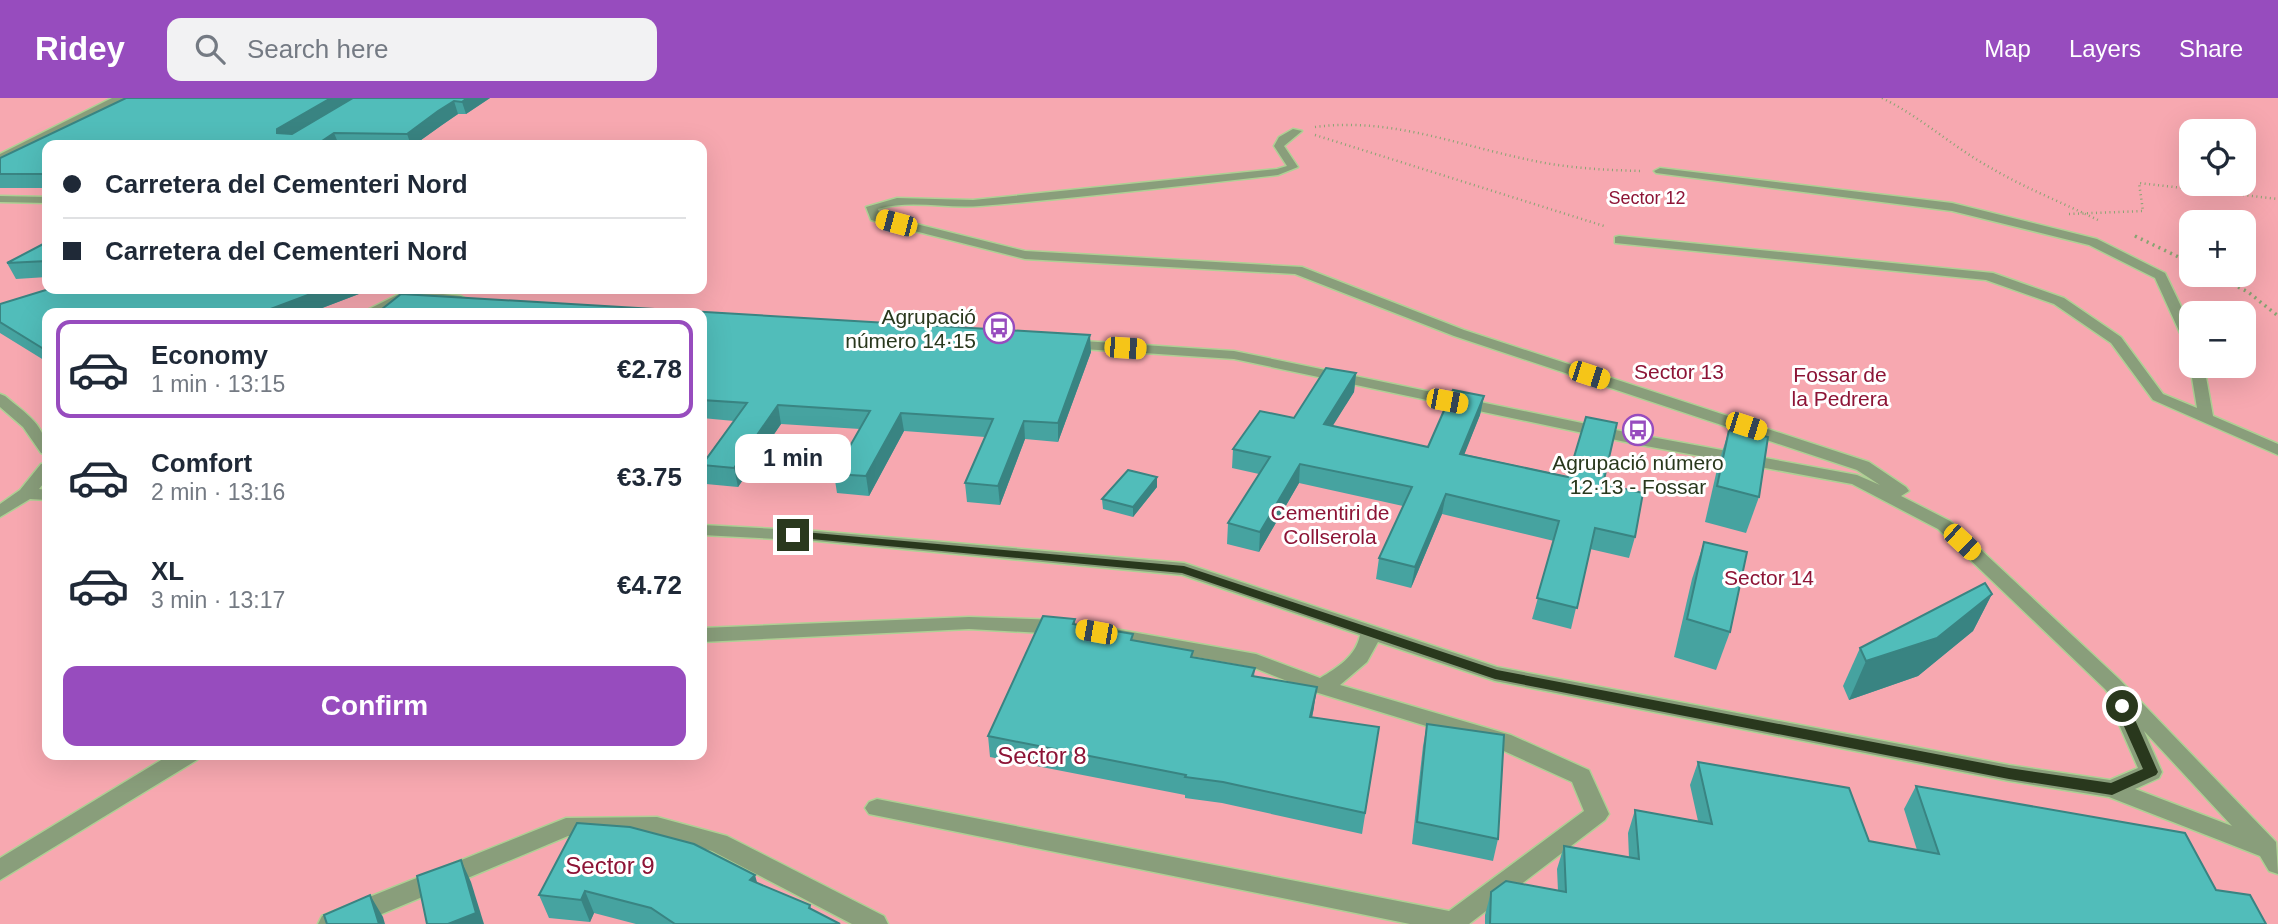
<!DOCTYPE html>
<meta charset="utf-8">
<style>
:root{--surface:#fff;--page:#f2f2f3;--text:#1f2937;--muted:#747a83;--line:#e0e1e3;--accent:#974cbe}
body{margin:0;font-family:Helvetica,sans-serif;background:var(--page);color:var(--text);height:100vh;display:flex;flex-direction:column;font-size:26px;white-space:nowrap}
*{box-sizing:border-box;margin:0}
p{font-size:23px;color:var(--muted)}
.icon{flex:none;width:38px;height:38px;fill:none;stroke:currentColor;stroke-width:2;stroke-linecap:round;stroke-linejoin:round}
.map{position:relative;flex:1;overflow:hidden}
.side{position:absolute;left:42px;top:210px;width:665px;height:452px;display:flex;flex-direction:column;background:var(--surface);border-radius:14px;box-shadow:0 7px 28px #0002}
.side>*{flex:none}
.banner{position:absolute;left:42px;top:42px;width:665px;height:154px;border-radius:14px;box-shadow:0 7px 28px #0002;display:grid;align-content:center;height:154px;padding:0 21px;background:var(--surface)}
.buttons{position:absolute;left:2179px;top:21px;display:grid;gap:14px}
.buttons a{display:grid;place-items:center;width:77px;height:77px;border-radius:14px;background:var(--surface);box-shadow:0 7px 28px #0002;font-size:35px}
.end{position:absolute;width:32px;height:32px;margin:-16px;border:9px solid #29381d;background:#fff;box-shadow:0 0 0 4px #fff}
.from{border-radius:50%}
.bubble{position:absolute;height:49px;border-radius:14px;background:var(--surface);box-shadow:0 7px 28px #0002;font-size:23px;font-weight:700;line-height:49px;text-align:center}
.car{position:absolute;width:21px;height:42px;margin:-21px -10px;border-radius:9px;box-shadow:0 0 5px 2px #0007;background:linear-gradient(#f5c518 24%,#345 0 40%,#f5c518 0 76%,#345 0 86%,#f5c518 0)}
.banner b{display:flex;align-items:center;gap:24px;height:66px;font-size:26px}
.banner b+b{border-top:2px solid var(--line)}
.banner i{width:18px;height:18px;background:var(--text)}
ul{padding:12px 0 0;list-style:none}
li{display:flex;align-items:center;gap:21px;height:98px;margin:0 14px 10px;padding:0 7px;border:4px solid transparent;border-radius:14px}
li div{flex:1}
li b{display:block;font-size:26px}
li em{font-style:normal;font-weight:700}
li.on{border-color:var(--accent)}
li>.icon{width:63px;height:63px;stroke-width:1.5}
.button{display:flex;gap:14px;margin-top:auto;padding:14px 21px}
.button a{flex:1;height:80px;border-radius:14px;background:var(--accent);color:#fff;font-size:28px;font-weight:700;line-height:80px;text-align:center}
header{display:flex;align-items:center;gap:42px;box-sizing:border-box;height:98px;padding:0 35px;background:var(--accent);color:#fff}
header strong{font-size:33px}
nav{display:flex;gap:38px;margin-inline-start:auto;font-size:24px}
.search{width:490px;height:63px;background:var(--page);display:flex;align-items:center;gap:18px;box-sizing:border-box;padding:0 24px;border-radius:14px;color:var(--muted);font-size:26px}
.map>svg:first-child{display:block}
.green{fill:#f7a8b0;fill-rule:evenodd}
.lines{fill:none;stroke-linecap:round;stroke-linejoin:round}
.minor-casing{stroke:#aed094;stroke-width:3}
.path-far1{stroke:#87a472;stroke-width:2.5;stroke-dasharray:1 3.5;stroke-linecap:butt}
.path{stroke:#87a472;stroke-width:3.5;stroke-dasharray:2 4.5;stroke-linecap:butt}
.minor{fill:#899e7b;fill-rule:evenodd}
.wall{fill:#46a3a0}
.shaded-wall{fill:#398482}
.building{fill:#51bdba;stroke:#398482;stroke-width:2}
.route{fill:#29381d}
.labels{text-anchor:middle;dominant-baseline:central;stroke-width:6;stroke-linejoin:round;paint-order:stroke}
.far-park-label{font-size:18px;fill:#8d1436;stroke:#fff}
.poi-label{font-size:21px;fill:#29381d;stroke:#fff;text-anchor:end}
.park-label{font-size:21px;fill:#8d1436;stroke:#fff}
.near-park-label{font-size:24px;fill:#8d1436;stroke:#fff}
</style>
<header>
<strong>Ridey</strong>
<div class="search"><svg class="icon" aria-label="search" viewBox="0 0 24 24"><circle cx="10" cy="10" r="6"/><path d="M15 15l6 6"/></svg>Search here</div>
<nav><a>Map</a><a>Layers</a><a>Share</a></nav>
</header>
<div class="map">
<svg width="2278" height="826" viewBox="0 0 2278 826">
<rect width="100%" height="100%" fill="#cff6b2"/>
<path class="green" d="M0,0H2278V826H0ZM2191,33H2244V86H2191ZM47,47H702V191H47ZM2191,124H2244V177H2191ZM47,215H702V656H47ZM2191,215H2244V268H2191Z"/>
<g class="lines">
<g class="minor-casing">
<g id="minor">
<polygon points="112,0 125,0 0,63 0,56"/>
<path d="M1293,31L1302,33L1284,48L1298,69L1278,77C1179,88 1079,100 980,108C946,111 911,101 878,111L880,117L1025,153L1302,169L1464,232L1869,364L1906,389L1909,393L1901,398L1950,423L2119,581L2276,744L2278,776L2269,773L2260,758L2109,699L2009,683L1495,583L1378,544L1367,564L1340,587L1511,637L1589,672L1609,716L1605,722L1469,826H1410L869,716L865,710L869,704L877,701L1449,813L1584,713L1572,684L1495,649L1315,594L1252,569L1102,542L1099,537L1102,532L1109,530L1256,556L1320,580C1337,570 1356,558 1360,537L1182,477L816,443L702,437V427L816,433L1184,465L1497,569L2009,667L2110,682L2138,670L2107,599L2109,596L2105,591L1938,431L1852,386L1635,346L1234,261L1068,250L1061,246L1068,242L1234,253L1635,336L1857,377L1880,387L1857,372L1454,238L1295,176L1025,161L871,122L866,109L897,100L973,102L1277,71L1287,68L1274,48L1279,39ZM2144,633L2232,728L2135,691L2159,680L2162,674Z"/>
<polygon points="1660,70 1952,105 2097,141 2165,175 2191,229 2191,248 2184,244 2155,180 2089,147 1952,113 1656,75 1654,73"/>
<polygon points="0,98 47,99 47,105 0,104"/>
<polygon points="1619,138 1993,175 2064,200 2121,239 2163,296 2197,310 2190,268 2204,268 2213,318 2278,346 2278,357 2153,302 2111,245 2054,206 1986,182 1615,145 1615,139"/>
<polygon points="398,191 461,198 468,202 461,206 414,199 379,215 361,215 401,195"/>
<path d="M0,296L5,298C26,316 47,327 47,357L41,355L23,329L0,309Z"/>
<polygon points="47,365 47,381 39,391 47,392 47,402 30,401 0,419 0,406 20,392 41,366"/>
<polygon points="969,519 1060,522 1067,524 1070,529 1067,534 1060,536 969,531 702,544 702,530"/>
<polygon points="171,656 200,656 197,662 0,782 0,760"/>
<polygon points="657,719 727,738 884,818 888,826 852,826 712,753 657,737 568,738 358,826 318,826 322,818 566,720"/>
</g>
</g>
<g class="path-far1">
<path d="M1882,0C1921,19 1953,49 1991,70C2025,90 2063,105 2098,122"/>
<path d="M1315,29C1390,19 1457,47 1530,62C1566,70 1604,72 1641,73"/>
<polyline points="1315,37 1604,128"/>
<polyline points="2069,116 2143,113 2139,85 2278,101"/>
<polyline points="2135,138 2139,140"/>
</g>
<g class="path">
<polyline points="2135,138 2191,165"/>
<polyline points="2215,177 2248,194 2278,218"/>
</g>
<use href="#minor" class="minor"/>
</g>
<g class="wall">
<polygon points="126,0 490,0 466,16 458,16 442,27 414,47 47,47 47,90 0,90 0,60"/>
<polygon points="47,144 47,179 16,181 7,165"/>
<polygon points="372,191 309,215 47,215 47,264 0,235 0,206"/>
<polygon points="702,215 1091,254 1058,344 1025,341 1000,407 967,404 965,385 985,339 904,333 869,398 837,395 834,376 860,331 781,326 738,389 706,386 702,366 734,323 702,320"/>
<polygon points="1356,275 1354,294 1332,328 1428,349 1484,298 1480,317 1464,356 1603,386 1635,439 1629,460 1590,451 1571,531 1532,521 1554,443 1442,416 1411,490 1376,481 1379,460 1403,408 1299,385 1259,454 1227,446 1228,425 1259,376 1232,370 1233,351 1294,320"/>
<polygon points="1729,332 1759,399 1746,435 1705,424 1718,367"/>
<polygon points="1157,379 1157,389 1133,419 1103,411 1102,401"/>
<polygon points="1704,444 1730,534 1716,572 1674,559 1692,481"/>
<polygon points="1992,496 1973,533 1918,578 1849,602 1843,588 1860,550"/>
<polygon points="1075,521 1075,526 1193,559 1255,570 1254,579 1314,609 1312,619 1379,629 1362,736 1222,705 1185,700 1185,697 990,659 988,638"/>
<polygon points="1427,626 1498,741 1493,763 1412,746 1423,648"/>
<polygon points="1698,664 1869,743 1917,752 1904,711 1916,688 2216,792 2266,826 1485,826 1485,817 1491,794 1558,793 1557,771 1564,748 1629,760 1628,735 1635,712 1698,723 1690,687"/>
<polygon points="577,725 757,785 810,807 811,811 840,826 636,826 594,815 590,824 549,820 539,797"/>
</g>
<g class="shaded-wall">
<polygon points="331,0 357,0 283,45 277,35 277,31"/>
<polygon points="467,0 490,0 466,16 462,4"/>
<polygon points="454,3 458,16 442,27 414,47 411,47 407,36 438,13"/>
<polygon points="334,35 339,47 316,47"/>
<polygon points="324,191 372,191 309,215 260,215"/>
<polygon points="1090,237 1091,254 1058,344 1058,325"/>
<polygon points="1356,275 1354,294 1322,345 1324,326"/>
<polygon points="1484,298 1480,317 1457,375 1460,356"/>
<polygon points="778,307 781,326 738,389 734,370"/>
<polygon points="901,315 904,333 869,398 866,378"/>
<polygon points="1024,323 1025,341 1000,407 998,388"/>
<polygon points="1300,366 1299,385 1259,454 1260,434"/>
<polygon points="1157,379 1157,389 1133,419 1133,409"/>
<polygon points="1446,396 1442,416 1411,490 1415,469"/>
<polygon points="1992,496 1973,533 1918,578 1849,602 1866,563"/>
<polygon points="1317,589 1314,609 1308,640 1310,619"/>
<polygon points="461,762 471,784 484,826 448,826"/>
<polygon points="755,777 761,799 750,782"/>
<polygon points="585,793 594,815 590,824 581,802"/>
<polygon points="370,797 383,819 385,826 379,826"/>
</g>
<g class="building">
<polygon points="126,0 331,0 277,31 277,35 292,36 353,0 467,0 462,4 454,3 438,13 407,36 334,35 316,47 47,47 47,76 0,76 0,60"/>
<polygon points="47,144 47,163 7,165"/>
<polygon points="49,191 324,191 260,215 47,215 47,253 0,224 0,206"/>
<polygon points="401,196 1090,237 1058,325 1024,323 998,388 965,385 993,321 901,315 866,378 834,376 870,313 778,307 734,370 702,367 747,305 702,302 702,215 377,215"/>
<polygon points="1326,270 1356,275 1324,326 1428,349 1453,292 1484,298 1460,356 1568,379 1586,319 1617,325 1603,386 1643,395 1635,439 1595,430 1577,510 1537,500 1559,423 1446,396 1415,469 1379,460 1412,389 1300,366 1260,434 1228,425 1270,359 1233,351 1260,313 1294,320"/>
<polygon points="1729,332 1768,339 1759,399 1717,388"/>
<polygon points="1128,372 1157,379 1133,409 1102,401"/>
<polygon points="1704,444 1747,454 1730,534 1687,521"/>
<polygon points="1985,485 1992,496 1937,540 1866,563 1860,550"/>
<polygon points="1043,518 1075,521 1073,526 1133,536 1131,542 1193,553 1191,559 1255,570 1252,578 1317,589 1310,619 1379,629 1365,715 1223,684 1185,679 1186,677 988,638"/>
<polygon points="1427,626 1504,637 1498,741 1417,724"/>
<polygon points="1698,664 1849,690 1869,743 1939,756 1916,688 2185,735 2216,792 2250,797 2266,826 1490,826 1491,794 1506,783 1566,794 1564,748 1639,761 1635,712 1712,726"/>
<polygon points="577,725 630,729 694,746 755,777 750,782 810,807 809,810 840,826 675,826 651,810 585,793 581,802 539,797"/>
<polygon points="461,762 476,815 448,826 427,826 417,778"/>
<polygon points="370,797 379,826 327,826 324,817"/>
</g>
<polygon class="route" points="793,433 1184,468 1497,572 2009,670 2111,685 2143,671 2115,608 2122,603 2129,608 2158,674 2156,677 2112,697 2009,681 1495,581 1182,475 789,439 789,434"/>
<defs>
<g id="bus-ring" transform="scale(1.575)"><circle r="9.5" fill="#fff" stroke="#974cbe" stroke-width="1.5"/><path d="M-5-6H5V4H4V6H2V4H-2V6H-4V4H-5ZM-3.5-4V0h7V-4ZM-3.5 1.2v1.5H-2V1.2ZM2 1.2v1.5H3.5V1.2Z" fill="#974cbe"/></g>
</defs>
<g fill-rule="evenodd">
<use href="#bus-ring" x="999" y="230"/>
<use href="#bus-ring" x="1638" y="332"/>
</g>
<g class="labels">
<g class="far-park-label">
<text x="1647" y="100">Sector 12</text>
</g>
<g class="poi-label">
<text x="976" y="218">Agrupació<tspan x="976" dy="24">número 14·15</tspan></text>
<text x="1638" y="364" text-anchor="middle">Agrupació número<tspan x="1638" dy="24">12·13 - Fossar</tspan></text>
</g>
<g class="park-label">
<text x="1679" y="273">Sector 13</text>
<text x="1840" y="276">Fossar de<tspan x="1840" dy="24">la Pedrera</tspan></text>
<text x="1330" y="414">Cementiri de<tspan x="1330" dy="24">Collserola</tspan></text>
<text x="1769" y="479">Sector 14</text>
</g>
<g class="near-park-label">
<text x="1042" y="657">Sector 8</text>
<text x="610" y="767">Sector 9</text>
</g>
</g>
</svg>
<div class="buttons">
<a><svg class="icon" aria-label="locate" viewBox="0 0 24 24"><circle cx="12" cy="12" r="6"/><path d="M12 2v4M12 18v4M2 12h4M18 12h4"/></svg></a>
<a>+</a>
<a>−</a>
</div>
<i class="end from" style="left:2122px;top:608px"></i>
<i class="end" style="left:793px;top:437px"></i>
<div class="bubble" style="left:735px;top:336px;width:116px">1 min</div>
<i class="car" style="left:896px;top:125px;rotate:285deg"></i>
<i class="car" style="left:1125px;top:250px;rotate:94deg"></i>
<i class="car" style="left:1589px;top:277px;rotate:108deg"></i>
<i class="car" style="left:1447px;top:303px;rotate:101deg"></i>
<i class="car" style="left:1746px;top:328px;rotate:108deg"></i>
<i class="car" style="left:1962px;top:444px;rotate:133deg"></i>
<i class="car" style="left:1096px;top:534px;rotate:280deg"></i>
<div class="banner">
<b><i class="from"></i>Carretera del Cementeri Nord</b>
<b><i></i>Carretera del Cementeri Nord</b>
</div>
<section class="side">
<ul>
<li class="on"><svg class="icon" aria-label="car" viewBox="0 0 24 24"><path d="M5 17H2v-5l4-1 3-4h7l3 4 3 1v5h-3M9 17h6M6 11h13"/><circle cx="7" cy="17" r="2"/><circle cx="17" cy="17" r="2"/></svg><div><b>Economy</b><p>1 min · 13:15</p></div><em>€2.78</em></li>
<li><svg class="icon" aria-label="car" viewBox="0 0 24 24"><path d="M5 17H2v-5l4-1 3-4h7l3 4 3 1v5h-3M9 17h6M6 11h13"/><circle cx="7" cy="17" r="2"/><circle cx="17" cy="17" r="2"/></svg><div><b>Comfort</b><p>2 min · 13:16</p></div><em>€3.75</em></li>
<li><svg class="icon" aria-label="car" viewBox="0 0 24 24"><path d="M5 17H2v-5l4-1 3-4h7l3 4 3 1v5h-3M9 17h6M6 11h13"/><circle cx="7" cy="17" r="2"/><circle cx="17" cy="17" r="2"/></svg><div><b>XL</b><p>3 min · 13:17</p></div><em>€4.72</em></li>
</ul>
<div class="button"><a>Confirm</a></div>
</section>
</div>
